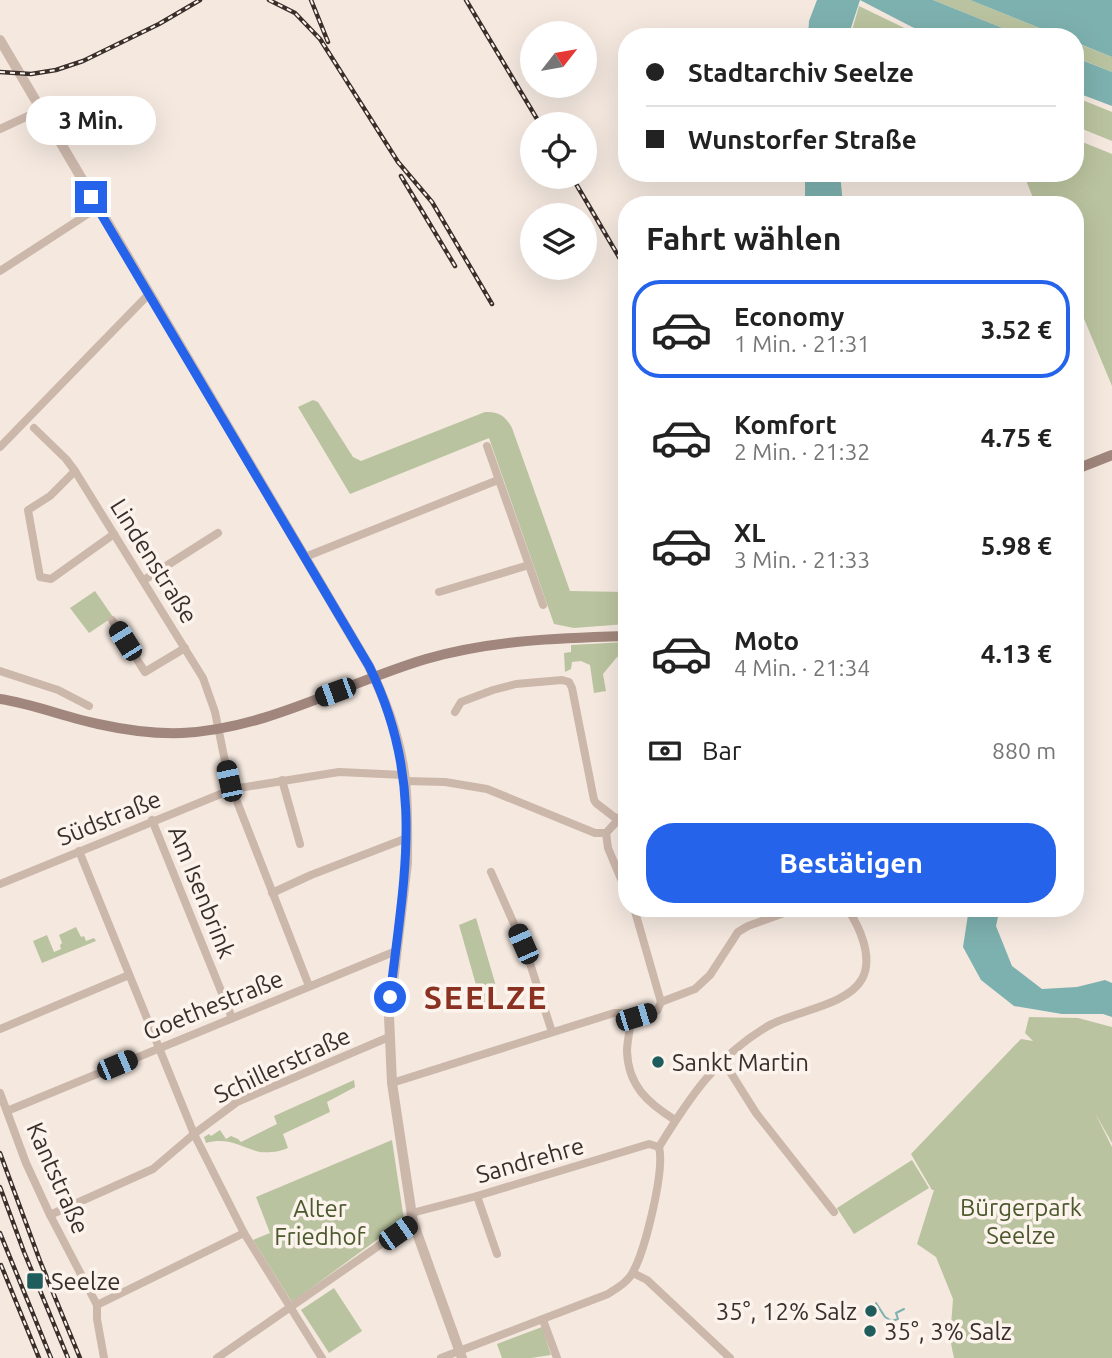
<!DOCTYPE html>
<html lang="de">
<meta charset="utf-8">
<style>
:root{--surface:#fff;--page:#f6f6f6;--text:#222;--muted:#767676;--line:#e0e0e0;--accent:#2563eb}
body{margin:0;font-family:Ubuntu,sans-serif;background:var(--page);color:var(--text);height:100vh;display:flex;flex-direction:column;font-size:26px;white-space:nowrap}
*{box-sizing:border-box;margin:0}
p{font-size:23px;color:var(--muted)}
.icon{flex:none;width:38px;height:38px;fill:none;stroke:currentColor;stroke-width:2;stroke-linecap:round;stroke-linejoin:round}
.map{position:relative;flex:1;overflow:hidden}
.sheet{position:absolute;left:618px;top:196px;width:466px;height:721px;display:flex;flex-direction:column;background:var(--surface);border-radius:28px;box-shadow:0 7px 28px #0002}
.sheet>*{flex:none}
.guide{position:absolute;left:618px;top:28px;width:466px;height:154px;border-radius:28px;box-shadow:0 7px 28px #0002;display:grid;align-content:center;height:154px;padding:0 28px;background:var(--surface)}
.needle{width:46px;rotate:59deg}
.controls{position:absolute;left:520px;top:21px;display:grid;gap:14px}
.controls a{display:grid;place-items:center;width:77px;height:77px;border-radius:50%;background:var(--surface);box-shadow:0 7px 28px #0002;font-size:35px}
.end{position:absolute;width:32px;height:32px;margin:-16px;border:9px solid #2563eb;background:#fff;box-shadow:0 0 0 4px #fff}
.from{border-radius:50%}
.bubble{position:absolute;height:49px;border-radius:24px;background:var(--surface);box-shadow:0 7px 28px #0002;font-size:23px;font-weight:600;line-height:49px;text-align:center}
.car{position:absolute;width:21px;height:42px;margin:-21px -10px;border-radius:9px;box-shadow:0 0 5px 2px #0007;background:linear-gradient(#222 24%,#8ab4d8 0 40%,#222 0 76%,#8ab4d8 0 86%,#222 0)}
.guide b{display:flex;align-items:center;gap:24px;height:66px;font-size:26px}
.guide b+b{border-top:2px solid var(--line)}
.guide i{width:18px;height:18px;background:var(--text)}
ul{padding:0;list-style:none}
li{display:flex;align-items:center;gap:21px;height:98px;margin:0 14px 10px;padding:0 14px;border:4px solid transparent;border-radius:28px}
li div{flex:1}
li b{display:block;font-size:26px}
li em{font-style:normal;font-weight:600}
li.active{border-color:var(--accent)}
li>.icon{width:63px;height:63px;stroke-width:1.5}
h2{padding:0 28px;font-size:32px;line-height:84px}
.pay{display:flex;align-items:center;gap:18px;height:77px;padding:0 28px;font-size:26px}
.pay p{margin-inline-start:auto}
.action{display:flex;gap:14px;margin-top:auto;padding:14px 28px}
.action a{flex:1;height:80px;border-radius:28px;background:var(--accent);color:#fff;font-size:28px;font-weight:600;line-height:80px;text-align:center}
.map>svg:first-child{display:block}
.green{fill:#bac39f}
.water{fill:#7db1af}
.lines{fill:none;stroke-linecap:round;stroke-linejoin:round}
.stream{stroke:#7db1af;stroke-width:2}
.minor{stroke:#ccb7ab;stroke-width:8}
.tertiary{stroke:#ccb7ab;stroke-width:10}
.secondary{stroke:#a0867c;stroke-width:10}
.rail-casing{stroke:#3a2e2a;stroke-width:4.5}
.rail{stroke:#fbf3ec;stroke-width:2;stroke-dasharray:5;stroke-linecap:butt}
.route{stroke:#2563eb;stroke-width:9}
.poi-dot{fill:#1e5d5c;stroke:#fbf3ec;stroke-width:2.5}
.labels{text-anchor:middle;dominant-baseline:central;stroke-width:7;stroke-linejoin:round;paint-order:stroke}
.street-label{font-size:24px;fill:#3a2e2a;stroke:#fbf3ec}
.poi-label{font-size:24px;fill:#3a2e2a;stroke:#fbf3ec;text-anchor:start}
.park-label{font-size:24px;fill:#4c592d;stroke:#fbf3ec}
.district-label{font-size:32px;font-weight:bold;letter-spacing:2px;fill:#8b3121;stroke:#fbf3ec}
</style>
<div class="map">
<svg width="1112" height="1358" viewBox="0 0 1112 1358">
<rect width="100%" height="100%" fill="#f4e8df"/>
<g class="green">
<polygon points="933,0 970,0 1062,37 1025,37"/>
<polygon points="859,6 923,37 850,37"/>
<polygon points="1074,42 1112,57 1112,72 1075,57"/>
<polygon points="1075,97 1112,112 1112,141 1075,126"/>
<polygon points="1075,139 1112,154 1112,386 1075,297 1074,205 1036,205 1023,173 1074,173"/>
<path d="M313,400L318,402L353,457L361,461L485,412C498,411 506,416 512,428L570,591L626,592V624L574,628L554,624L489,438L350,494L298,407Z"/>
<polygon points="95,591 113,617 89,633 70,608"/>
<polygon points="626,642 626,656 617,657 603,674 606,691 594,693 590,665 581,661 572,662 571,669 565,672 564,653 571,652 571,645"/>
<polygon points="476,918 496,986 493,992 495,1002 482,1006 459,925"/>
<polygon points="76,927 81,937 84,936 86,941 94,938 96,941 42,963 33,941 47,935 54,952 61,949 60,945 62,943 59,935"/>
<polygon points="1029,1017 1078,1018 1112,1027 1112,1143 1095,1113 1112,1147 1112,1358 954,1358 950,1339 953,1299 936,1257 917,1244 934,1190 932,1190 911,1154 1016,1044 1021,1039 1033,1041 1025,1033"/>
<path d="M354,1080L355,1087L327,1102L330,1112L283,1134L288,1148C283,1150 277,1152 271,1152C248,1155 235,1135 206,1143L204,1137L209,1134L211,1136L220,1130L226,1139L231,1136L238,1139L241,1142L277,1124L274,1116Z"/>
<polygon points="392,1140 404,1220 292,1302 253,1240 270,1233 256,1197"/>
<polygon points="912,1160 929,1188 854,1234 837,1208"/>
<polygon points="334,1288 362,1331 329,1353 301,1310"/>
<polygon points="542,1327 551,1355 531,1358 502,1358 497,1344"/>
</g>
<g class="water">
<polygon points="817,0 933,0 1025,37 936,37 912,27 860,0 848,37 808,37 809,21"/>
<polygon points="970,0 1112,0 1112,57 1075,42 1074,37 1062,37"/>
<polygon points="1074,57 1112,72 1112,106 1075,92"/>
<polygon points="805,173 840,173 843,205 805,205"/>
<polygon points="969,908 1000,908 996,926 1012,966 1042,989 1077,987 1105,980 1112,983 1112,1017 1103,1014 1062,1014 1014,1006 981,980 963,947"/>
</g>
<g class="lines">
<polyline class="stream" points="876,1303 885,1317 892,1321 898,1319 896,1313 904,1309"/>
<g class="minor">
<polyline points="0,129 41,110"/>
<polyline points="0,271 97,208"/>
<polyline points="34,428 66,459 75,471 203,678 215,712 229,781 309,986"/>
<polyline points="487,446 543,605"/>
<polyline points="0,447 149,294"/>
<polyline points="75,471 50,496 28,510 40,577 51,579 114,534"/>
<polyline points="305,557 498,480"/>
<polyline points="144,580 218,533"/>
<polyline points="439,592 529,565"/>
<polyline points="112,620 145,672 185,648"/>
<polyline points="0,671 58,690 89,706"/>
<polyline points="455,712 461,702 493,690 516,684 562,680 569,682 572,688 594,800 596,803 618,820 626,808"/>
<polyline points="282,780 300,844"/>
<polyline points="405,781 445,782 487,789 595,833 606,833 618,820 626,825"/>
<polyline points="152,820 232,1018"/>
<polyline points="606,833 608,848 626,891"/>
<polyline points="79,851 194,1134 244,1233 322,1358"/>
<polyline points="491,872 526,951 552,1032"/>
<polyline points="0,884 233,789 339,772 404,775"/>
<polyline points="272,893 311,875 407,838"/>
<polyline points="634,908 661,1002"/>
<polyline points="630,1018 657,1011 661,1002 695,989 710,975 738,932 748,926 798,908"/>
<path d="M630,1018C631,1029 627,1040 627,1051C628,1086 648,1103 675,1120"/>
<polyline points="0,1029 129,975"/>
<polyline points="722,1059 756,1113 834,1212"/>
<polyline points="392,1083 614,1013 621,1013 630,1018"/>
<polyline points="0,1093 26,1163 50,1215 97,1305 97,1319 104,1358"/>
<polyline points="7,1111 396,951"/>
<path d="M659,1147C689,1098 717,1056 768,1026C794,1011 847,1006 862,979C874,957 859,926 847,908"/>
<polyline points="477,1196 497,1254"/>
<polyline points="412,1213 477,1196 649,1144 659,1147"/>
<polyline points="50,1215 153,1169 194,1134 237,1102 389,1037"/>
<polyline points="633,1273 647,1280 730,1358"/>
<polyline points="97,1305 244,1233"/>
<polyline points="543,1320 557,1358"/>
<polyline points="217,1358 413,1222"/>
<path d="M441,1358L608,1294C617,1288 628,1282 633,1272C645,1250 665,1171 659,1147"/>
</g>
<path class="tertiary" d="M0,40L369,666C386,701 401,742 405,781C408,808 407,836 407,863L389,1016L392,1083L413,1222L462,1358"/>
<g class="secondary">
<polyline points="1074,470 1112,455"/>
<path d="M0,699C33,704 65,717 98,724C125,730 155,734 182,733C268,729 345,683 426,659C492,640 559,638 626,636"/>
</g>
<g class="rail-casing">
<g id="rail">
<polyline points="269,0 295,13 320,39 398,162 432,202 492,304"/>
<polyline points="311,0 328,42"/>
<polyline points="466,0 540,124"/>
<polyline points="0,72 31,74 56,70 83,61 159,24 200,0"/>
<polyline points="401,176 455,266"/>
<polyline points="572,177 626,269"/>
<polyline points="0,1153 40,1261 80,1358"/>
<polyline points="0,1187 24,1252 68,1358"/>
<polyline points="0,1233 51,1358"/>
<polyline points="1,1265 39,1358"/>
</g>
</g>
<use href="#rail" class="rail"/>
</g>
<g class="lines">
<path class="route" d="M91,197L369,666C426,782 404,876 390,997"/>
</g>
<g class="poi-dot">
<circle cx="658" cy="1062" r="7"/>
<rect x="26" y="1272" width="18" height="18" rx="3.5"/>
<circle cx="871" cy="1311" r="7"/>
<circle cx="870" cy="1331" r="7"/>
</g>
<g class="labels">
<g class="street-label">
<text transform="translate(154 561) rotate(58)">Lindenstraße</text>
<text transform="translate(109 818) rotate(-22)">Südstraße</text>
<text transform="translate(202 892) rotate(68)">Am Isenbrink</text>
<text transform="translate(213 1005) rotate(-22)">Goethestraße</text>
<text transform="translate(282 1065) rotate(-25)">Schillerstraße</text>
<text transform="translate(530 1160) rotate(-16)">Sandrehre</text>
<text transform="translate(58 1178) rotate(66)">Kantstraße</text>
</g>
<g class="poi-label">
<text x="672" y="1062">Sankt Martin</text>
<text x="51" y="1281">Seelze</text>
<text x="857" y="1311" text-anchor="end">35°, 12% Salz</text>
<text x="884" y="1331">35°, 3% Salz</text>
</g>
<g class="park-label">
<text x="1021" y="1207">Bürgerpark<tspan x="1021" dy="28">Seelze</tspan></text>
<text x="320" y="1208">Alter<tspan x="320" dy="28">Friedhof</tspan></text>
</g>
<g class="district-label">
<text x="486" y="997">SEELZE</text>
</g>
</g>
</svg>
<div class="controls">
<a><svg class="needle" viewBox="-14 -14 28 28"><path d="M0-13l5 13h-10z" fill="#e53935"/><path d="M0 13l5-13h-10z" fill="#767676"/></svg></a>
<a><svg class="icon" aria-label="locate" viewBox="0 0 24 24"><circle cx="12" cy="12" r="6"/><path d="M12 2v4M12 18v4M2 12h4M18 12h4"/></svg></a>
<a><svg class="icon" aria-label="layers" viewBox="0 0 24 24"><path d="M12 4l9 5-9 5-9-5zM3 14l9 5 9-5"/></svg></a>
</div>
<i class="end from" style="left:390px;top:997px"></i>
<i class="end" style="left:91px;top:197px"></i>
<div class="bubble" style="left:26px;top:96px;width:130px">3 Min.</div>
<i class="car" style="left:125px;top:641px;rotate:328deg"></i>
<i class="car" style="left:335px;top:692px;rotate:250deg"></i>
<i class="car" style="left:229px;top:781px;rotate:348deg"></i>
<i class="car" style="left:523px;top:944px;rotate:336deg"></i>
<i class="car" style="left:636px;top:1017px;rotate:73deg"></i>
<i class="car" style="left:117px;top:1065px;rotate:67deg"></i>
<i class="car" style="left:398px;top:1233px;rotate:55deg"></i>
<div class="guide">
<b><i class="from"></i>Stadtarchiv Seelze</b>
<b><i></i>Wunstorfer Straße</b>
</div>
<section class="sheet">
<h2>Fahrt wählen</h2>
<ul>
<li class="active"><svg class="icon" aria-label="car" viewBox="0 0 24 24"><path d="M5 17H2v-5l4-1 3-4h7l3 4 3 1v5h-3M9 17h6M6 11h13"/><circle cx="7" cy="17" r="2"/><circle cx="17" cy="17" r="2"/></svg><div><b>Economy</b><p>1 Min. · 21:31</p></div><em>3.52 €</em></li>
<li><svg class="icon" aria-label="car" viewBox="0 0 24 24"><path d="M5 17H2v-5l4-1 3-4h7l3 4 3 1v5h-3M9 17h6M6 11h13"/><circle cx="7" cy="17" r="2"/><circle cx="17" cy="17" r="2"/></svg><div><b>Komfort</b><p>2 Min. · 21:32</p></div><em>4.75 €</em></li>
<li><svg class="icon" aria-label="car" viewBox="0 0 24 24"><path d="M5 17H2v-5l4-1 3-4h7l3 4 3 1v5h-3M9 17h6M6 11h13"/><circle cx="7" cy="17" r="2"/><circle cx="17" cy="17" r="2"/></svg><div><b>XL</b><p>3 Min. · 21:33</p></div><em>5.98 €</em></li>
<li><svg class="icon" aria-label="car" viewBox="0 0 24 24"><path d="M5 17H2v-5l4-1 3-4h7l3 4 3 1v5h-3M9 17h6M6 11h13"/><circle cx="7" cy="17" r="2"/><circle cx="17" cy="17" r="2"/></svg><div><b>Moto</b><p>4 Min. · 21:34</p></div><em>4.13 €</em></li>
</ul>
<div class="pay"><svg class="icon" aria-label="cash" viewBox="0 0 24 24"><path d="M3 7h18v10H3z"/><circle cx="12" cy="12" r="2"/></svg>Bar<p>880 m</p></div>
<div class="action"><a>Bestätigen</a></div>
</section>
</div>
